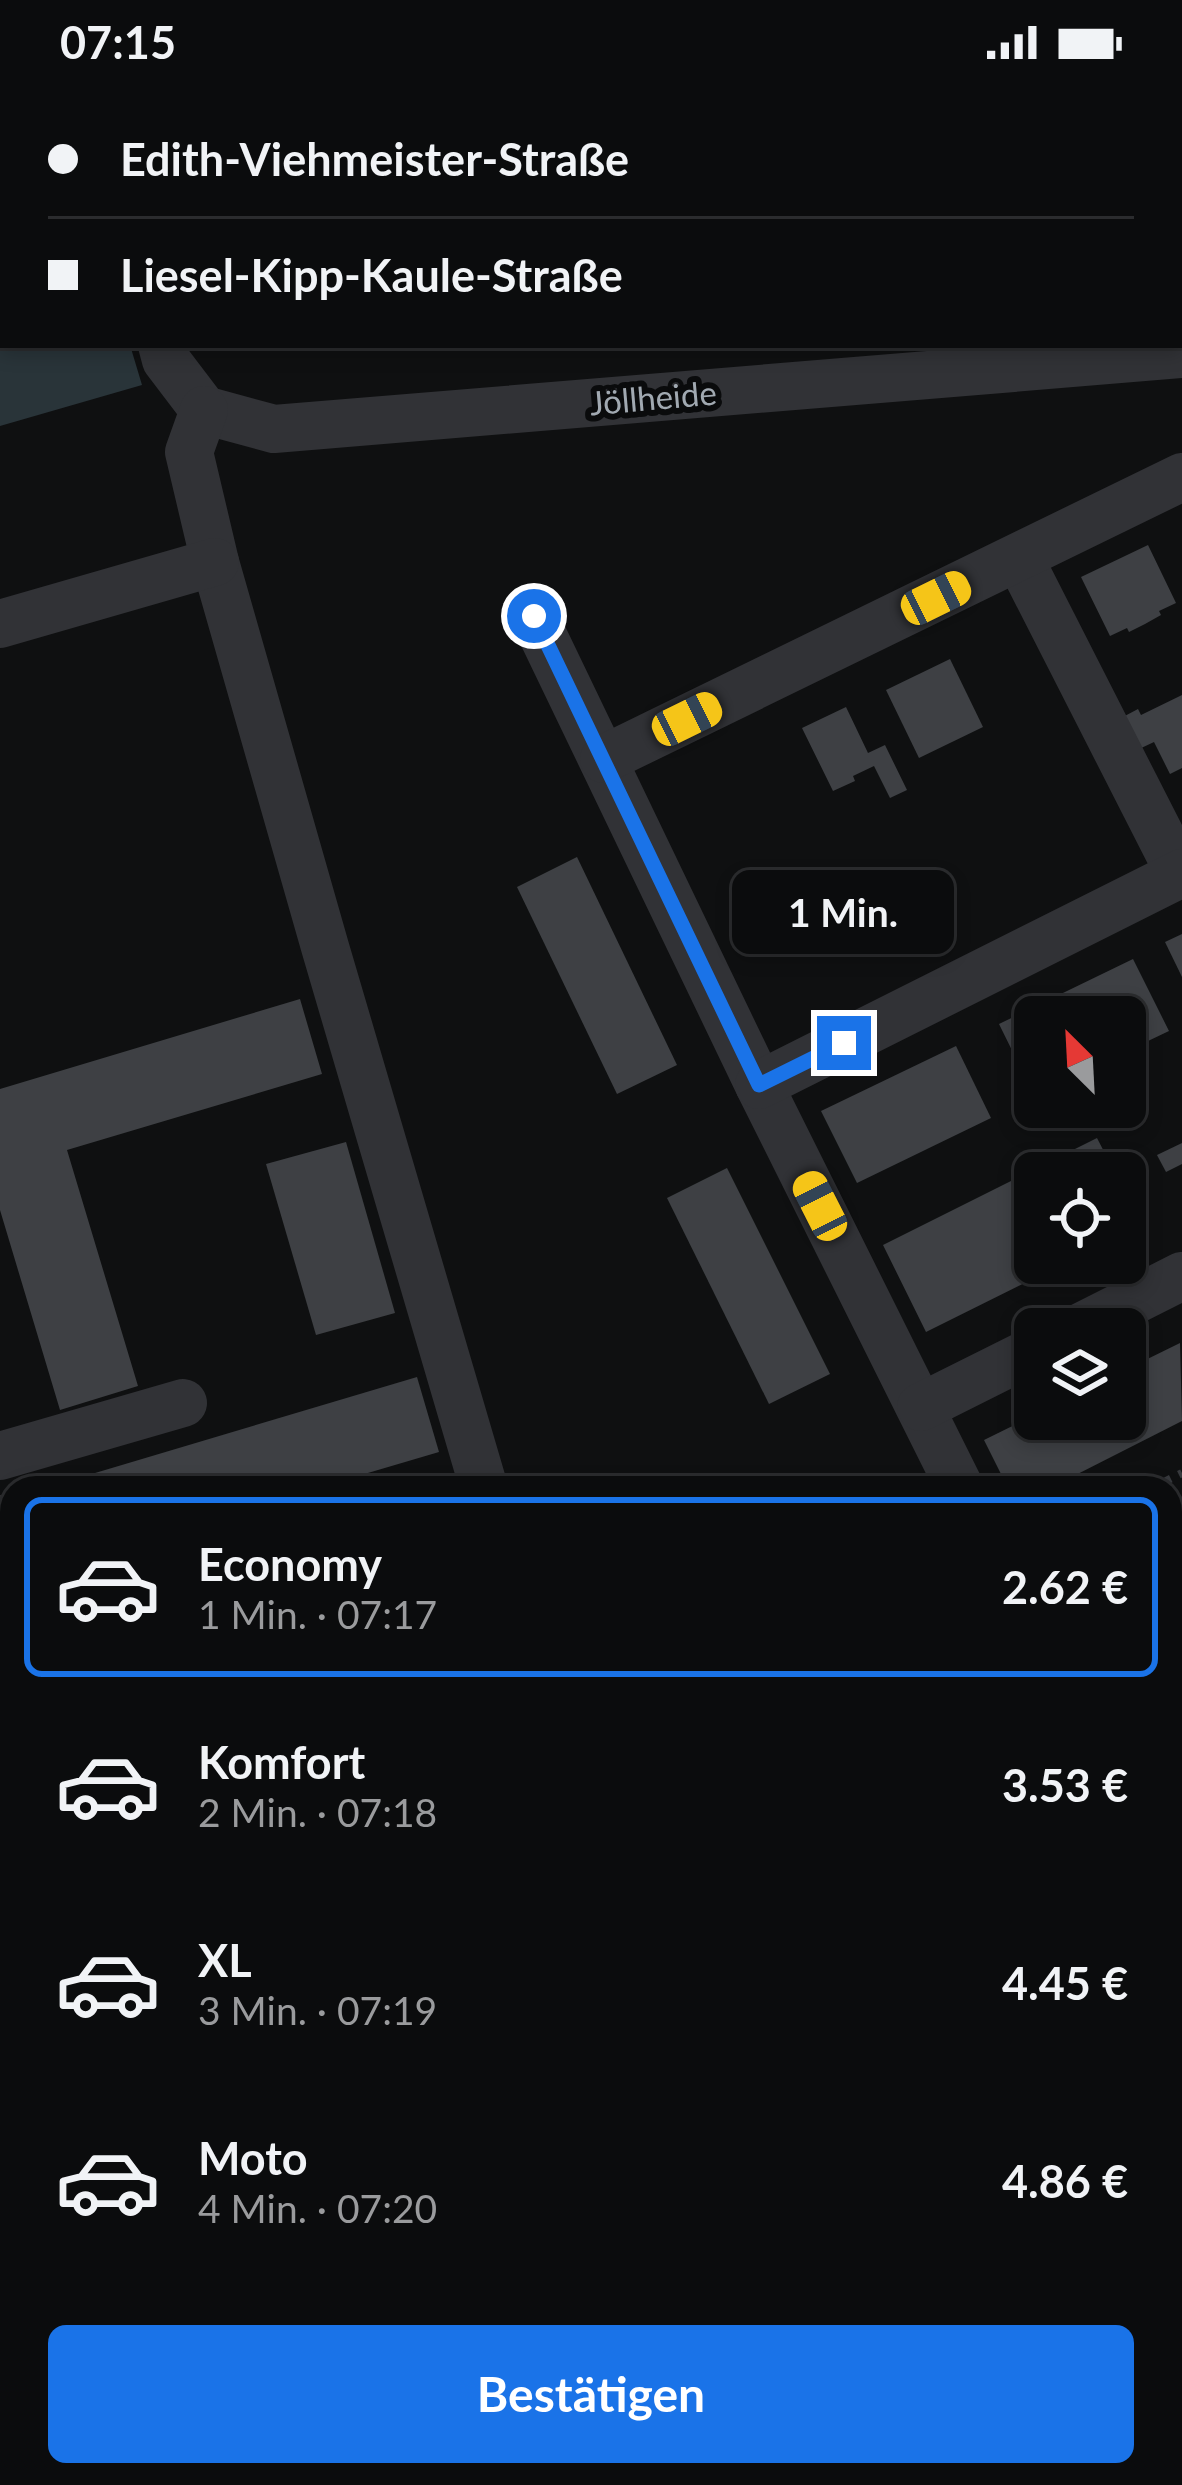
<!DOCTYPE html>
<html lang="de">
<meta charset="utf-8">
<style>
:root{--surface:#0b0c0d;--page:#141516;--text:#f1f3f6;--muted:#9a9b9d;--line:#2b2c2e;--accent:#1a73e8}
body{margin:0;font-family:Lato,sans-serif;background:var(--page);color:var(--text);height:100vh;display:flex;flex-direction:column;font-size:45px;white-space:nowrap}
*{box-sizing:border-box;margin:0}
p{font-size:39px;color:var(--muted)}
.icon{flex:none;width:66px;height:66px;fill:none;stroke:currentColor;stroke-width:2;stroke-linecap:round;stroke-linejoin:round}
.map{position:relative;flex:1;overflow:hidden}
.sheet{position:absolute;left:0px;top:1392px;width:1182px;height:1011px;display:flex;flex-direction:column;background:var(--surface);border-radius:36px 36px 0 0;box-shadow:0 6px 18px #0003,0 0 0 3px var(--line)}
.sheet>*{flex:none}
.guide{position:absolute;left:0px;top:0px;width:1182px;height:264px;box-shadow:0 6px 18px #0003,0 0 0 3px var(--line);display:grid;align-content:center;height:264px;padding:0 48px;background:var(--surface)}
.needle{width:78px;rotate:336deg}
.tools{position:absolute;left:1014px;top:912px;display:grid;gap:24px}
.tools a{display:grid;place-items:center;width:132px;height:132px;border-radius:18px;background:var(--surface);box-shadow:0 6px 18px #0003,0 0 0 3px var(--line);font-size:60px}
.end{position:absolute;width:54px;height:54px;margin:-27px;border:15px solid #1a73e8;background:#fff;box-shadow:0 0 0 6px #fff}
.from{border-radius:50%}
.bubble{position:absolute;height:84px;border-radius:18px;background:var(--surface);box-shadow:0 6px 18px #0003,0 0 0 3px var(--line);font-size:39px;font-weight:700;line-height:84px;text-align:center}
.car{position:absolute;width:36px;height:72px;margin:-36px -18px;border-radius:15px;box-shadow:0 0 9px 3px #0007;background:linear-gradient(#f5c518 24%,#345 0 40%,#f5c518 0 76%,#345 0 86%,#f5c518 0)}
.guide b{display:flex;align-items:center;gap:42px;height:114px;font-size:45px}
.guide b+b{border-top:3px solid var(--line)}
.guide i{width:30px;height:30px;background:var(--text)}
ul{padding:21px 0 0;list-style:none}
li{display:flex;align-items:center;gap:36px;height:180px;margin:0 24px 18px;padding:0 24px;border:6px solid transparent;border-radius:18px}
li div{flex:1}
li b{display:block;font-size:45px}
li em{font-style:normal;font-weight:700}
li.on{border-color:var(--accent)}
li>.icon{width:108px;height:108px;stroke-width:1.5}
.action{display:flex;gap:24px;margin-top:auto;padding:24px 48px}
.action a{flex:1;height:138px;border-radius:18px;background:var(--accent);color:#fff;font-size:48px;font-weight:700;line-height:138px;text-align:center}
.status{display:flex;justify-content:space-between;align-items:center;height:84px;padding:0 60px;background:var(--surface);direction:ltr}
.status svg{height:33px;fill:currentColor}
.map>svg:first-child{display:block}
.green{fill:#1c231c}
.water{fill:#293439}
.building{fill:#3e4044}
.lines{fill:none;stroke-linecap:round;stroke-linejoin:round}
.path{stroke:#37393d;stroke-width:8;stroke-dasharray:6 9;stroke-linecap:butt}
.lane{stroke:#313236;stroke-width:24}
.street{stroke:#313236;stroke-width:48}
.route{stroke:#1a73e8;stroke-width:15}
.labels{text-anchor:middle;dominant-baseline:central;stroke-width:12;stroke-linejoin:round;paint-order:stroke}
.street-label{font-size:33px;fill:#a1a9b1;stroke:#0a0b0c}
</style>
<div class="status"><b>07:15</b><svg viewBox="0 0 49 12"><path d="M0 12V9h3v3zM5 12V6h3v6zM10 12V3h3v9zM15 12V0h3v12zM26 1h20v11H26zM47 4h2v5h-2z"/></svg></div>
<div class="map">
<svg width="1182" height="2401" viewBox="0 0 1182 2401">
<rect width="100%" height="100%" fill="#0f1011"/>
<polygon class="green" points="0,1734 12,1751 12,2118 0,2128"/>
<polygon class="water" points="0,0 50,0 51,3 3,3 3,261 130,261 142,301 0,342"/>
<g class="building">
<polygon points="1148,461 1176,519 1159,527 1161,531 1145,540 1129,548 1127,544 1110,552 1081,493"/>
<polygon points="950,575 983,643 919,674 886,606"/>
<polygon points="1182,611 1182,684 1170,690 1154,658 1137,666 1121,634 1138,625 1141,631"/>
<polygon points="846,623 868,669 885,661 907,706 890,714 874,682 853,692 855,697 833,707 802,644"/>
<polygon points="577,773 677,981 617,1010 517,803"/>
<polygon points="1182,850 1182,893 1165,858"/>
<polygon points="1133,875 1169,947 1125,968 1125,933 1035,933 1035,1013 999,940"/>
<polygon points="300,915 322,990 67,1066 138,1302 60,1326 0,1126 0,1005"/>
<polygon points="956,962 991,1034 857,1099 821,1027"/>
<polygon points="1097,1054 1115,1089 1035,1089 1035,1179 1065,1179 926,1248 883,1161"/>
<polygon points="346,1058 395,1229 316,1251 266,1080"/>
<polygon points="1182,1059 1182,1080 1166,1088 1157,1071"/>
<polygon points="727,1084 830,1290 769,1320 667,1114"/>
<polygon points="1125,1109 1141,1141 1125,1149"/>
<polygon points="1180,1259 1182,1337 1052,1403 1008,1404 984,1356 1035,1331 1035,1335 1125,1335 1125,1286"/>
<polygon points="417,1293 439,1368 317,1404 89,1404 85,1392"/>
<polygon points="1175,1424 1182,1440 1182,1498 1170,1504 1170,1426"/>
<polygon points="1182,2151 1182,2193 1170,2172 1170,2158"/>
<polygon points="0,2309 12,2327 12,2391 53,2391 59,2401 0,2401"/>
<polygon points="446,2391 471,2391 474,2394 467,2401 445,2401 441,2396"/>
<polygon points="533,2391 592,2391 573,2401 538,2401"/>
<polygon points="763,2391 828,2391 834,2401 762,2401 758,2394"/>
</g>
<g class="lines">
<g class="path">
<polyline points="1152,1404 1182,1389"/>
<polyline points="0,2280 12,2299"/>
<polyline points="70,2391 76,2401"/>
<polyline points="204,2391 222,2401"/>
<polyline points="320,2391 328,2401"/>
</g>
<g class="lane">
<polyline points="1170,2114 1182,2107"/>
<polyline points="489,2391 494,2401"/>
</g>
<g class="street">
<polyline points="78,0 79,3"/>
<polyline points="162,261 166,276 204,326 274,345 1182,270"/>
<polyline points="204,326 189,368 215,478 325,863 484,1404"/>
<polyline points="1019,474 1180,790"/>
<polyline points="534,533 759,1001 960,1404"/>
<polyline points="0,540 215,478"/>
<polyline points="604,675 1182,393"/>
<polyline points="759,1001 1182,789"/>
<polyline points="1077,1245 1182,1192"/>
<polyline points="921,1323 1035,1266"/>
<polyline points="0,1372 183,1319"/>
<polyline points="0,1435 7,1446 12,1462"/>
<polyline points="1170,1612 1182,1607"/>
<polyline points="908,2391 914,2401"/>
<polyline points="377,2401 389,2391"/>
</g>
</g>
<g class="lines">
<polyline class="route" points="534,532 759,1001 844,959"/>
</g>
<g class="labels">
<g class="street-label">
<text transform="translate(653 313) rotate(-5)">Jöllheide</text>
</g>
</g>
</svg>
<div class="tools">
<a><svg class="needle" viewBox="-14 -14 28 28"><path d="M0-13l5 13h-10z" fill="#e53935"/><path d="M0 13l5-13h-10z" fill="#9a9b9d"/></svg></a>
<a><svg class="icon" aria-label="locate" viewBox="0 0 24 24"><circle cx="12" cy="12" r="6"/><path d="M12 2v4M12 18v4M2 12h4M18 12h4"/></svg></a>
<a><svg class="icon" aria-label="layers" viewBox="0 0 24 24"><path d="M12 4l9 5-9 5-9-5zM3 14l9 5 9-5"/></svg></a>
</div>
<i class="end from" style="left:534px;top:532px"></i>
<i class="end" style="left:844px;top:959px"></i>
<div class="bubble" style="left:732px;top:786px;width:222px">1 Min.</div>
<i class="car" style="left:936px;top:514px;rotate:64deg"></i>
<i class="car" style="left:687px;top:635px;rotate:64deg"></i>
<i class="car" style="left:820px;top:1122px;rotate:333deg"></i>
<div class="guide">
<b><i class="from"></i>Edith-Viehmeister-Straße</b>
<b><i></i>Liesel-Kipp-Kaule-Straße</b>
</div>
<section class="sheet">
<ul>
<li class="on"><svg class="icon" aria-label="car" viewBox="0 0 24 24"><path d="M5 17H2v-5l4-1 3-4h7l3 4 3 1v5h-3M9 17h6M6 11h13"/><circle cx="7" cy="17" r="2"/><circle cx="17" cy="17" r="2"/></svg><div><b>Economy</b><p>1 Min. · 07:17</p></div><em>2.62 €</em></li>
<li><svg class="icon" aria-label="car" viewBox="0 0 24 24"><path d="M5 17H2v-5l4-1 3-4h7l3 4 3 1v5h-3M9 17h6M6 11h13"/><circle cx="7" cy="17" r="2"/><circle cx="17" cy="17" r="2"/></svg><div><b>Komfort</b><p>2 Min. · 07:18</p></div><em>3.53 €</em></li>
<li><svg class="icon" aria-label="car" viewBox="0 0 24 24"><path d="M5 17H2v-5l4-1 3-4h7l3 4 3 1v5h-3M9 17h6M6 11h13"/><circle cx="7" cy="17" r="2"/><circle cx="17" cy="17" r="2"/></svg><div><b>XL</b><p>3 Min. · 07:19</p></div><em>4.45 €</em></li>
<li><svg class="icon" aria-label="car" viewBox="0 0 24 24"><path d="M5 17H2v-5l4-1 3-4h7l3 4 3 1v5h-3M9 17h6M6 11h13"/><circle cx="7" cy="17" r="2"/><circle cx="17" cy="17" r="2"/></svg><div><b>Moto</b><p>4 Min. · 07:20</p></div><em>4.86 €</em></li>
</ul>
<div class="action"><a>Bestätigen</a></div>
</section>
</div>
